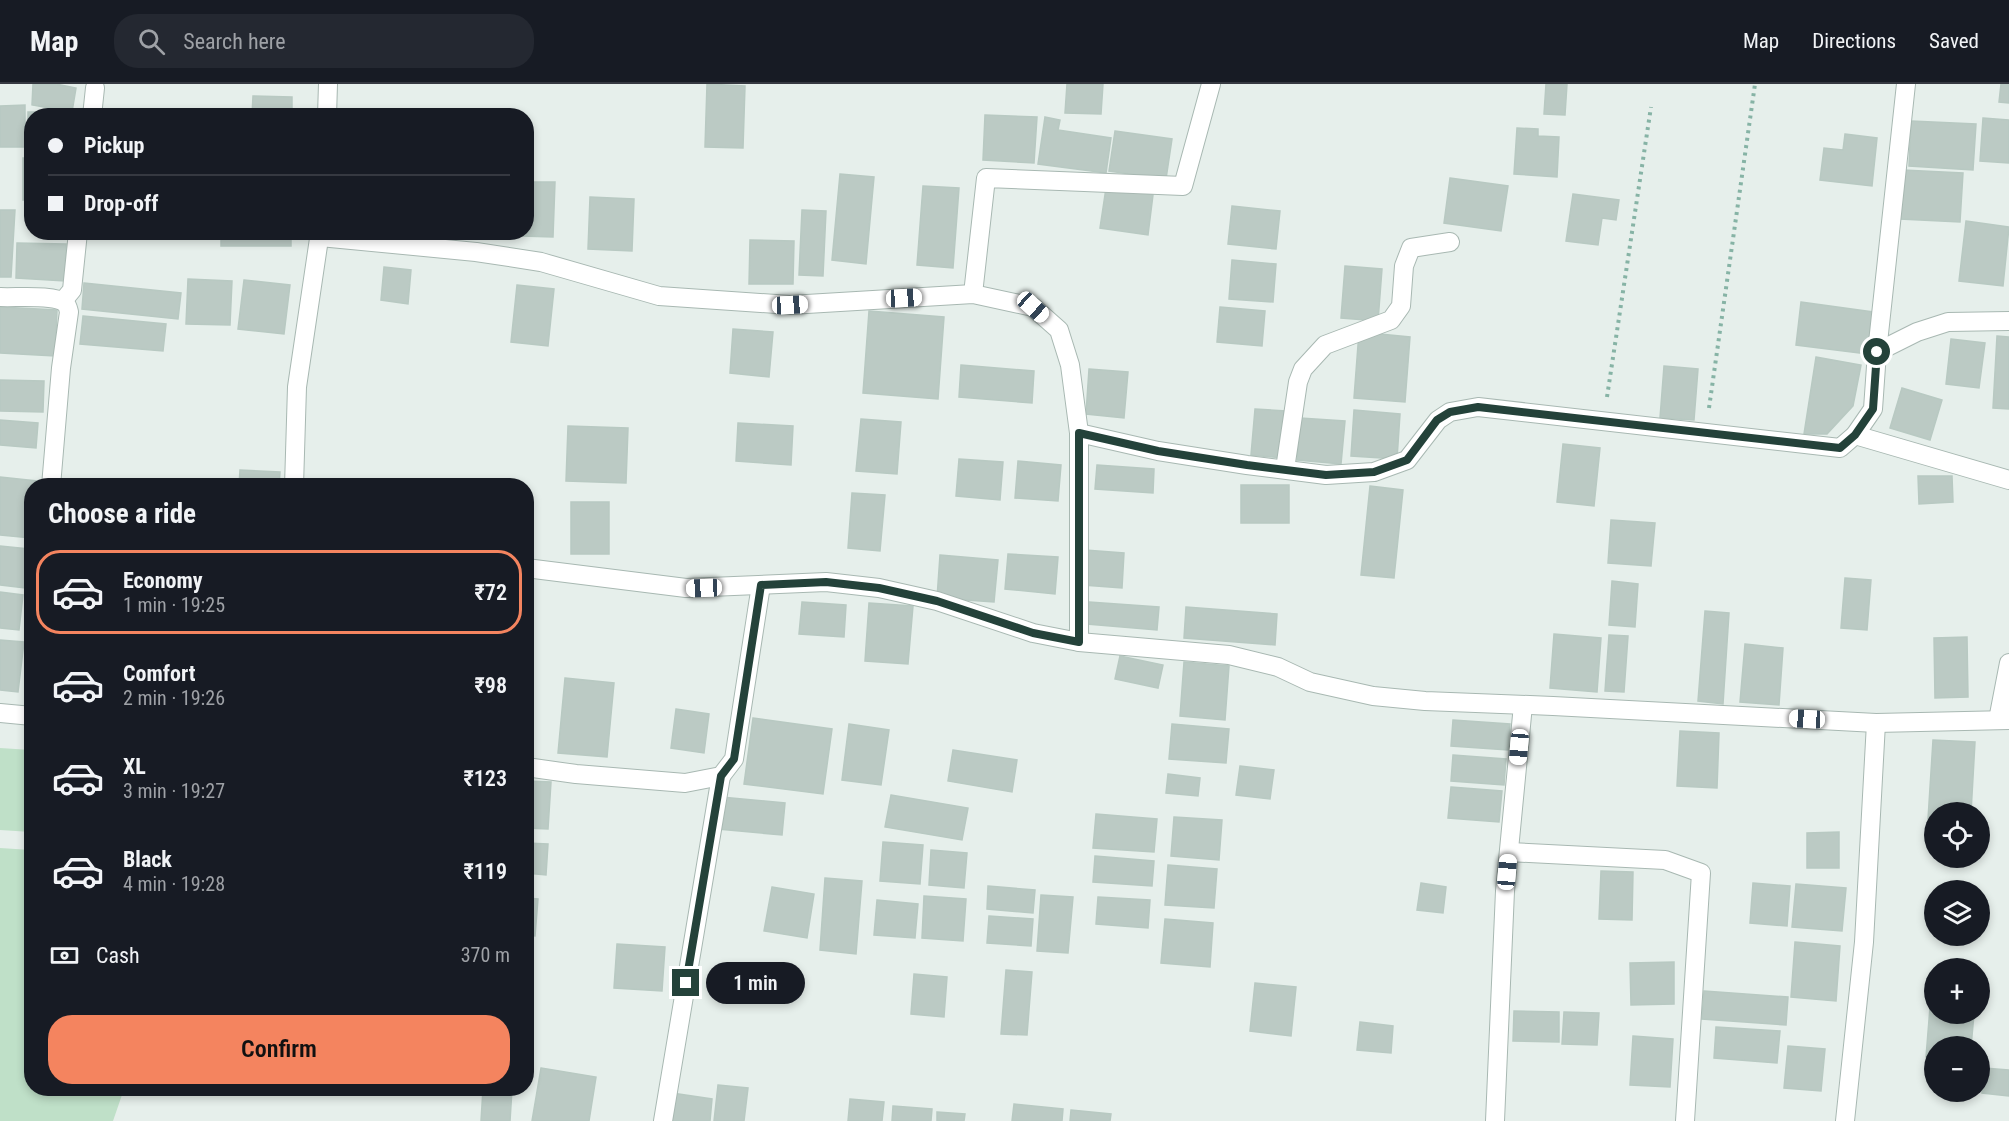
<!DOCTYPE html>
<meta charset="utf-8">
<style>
:root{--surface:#171b24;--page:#242831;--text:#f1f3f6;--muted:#9ea1a6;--line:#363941;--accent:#f4845f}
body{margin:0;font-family:"Roboto Condensed",sans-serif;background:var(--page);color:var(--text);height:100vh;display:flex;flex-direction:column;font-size:22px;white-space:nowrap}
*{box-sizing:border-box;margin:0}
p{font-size:20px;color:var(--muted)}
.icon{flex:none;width:33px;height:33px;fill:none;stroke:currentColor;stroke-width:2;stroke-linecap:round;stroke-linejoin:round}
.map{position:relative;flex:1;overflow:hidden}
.sheet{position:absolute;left:24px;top:394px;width:510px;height:618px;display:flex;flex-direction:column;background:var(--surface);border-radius:24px;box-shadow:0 3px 9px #0003}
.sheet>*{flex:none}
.guide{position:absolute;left:24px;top:24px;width:510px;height:132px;border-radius:24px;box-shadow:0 3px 9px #0003;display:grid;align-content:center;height:132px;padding:0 24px;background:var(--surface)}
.tools{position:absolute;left:1924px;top:718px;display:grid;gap:12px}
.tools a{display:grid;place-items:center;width:66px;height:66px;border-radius:50%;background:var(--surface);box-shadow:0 3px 9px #0003;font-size:30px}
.end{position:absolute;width:27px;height:27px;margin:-14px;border:8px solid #24423a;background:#fff;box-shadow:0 0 0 3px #fff}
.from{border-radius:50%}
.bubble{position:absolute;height:42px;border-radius:21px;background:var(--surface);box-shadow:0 3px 9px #0003;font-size:20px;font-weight:600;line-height:42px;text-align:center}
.car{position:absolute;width:18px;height:36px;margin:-18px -9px;border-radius:8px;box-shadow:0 0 4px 2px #0007;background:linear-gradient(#fff 24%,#345 0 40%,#fff 0 76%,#345 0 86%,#fff 0)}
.guide b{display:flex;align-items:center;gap:21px;height:57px;font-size:22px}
.guide b+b{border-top:2px solid var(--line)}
.guide i{width:15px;height:15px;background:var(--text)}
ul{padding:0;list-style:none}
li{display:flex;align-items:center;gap:18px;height:84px;margin:0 12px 9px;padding:0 12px;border:3px solid transparent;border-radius:24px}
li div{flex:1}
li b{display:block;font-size:22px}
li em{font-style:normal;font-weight:600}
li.active{border-color:var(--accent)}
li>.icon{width:54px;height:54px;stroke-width:1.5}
h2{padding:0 24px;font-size:27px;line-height:72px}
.pay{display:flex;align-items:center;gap:15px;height:66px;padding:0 24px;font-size:22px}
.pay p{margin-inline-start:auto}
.cta{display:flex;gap:12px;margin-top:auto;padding:12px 24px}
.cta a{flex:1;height:69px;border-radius:24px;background:var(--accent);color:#111;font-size:24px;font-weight:600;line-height:69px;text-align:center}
header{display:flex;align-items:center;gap:36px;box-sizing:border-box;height:84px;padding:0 30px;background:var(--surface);border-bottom:2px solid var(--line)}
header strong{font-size:28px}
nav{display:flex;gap:33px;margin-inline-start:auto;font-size:21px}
.search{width:420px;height:54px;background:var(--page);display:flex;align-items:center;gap:15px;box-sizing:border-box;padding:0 21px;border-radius:24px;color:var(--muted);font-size:22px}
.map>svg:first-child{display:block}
.green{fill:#bfe0c8}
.building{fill:#bbcac4;stroke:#b8c9c2;stroke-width:1.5}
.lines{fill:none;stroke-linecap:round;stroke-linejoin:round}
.street-casing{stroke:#a8b8b2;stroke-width:20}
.path{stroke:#86b3a5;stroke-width:4;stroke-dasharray:3 4.5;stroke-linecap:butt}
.street{stroke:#fff;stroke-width:18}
.route{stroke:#24423a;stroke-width:8}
</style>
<header>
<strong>Map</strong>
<div class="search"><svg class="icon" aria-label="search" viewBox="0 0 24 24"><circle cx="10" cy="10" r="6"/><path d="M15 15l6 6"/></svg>Search here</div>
<nav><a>Map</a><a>Directions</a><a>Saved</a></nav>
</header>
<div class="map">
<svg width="2009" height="1037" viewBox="0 0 2009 1037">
<rect width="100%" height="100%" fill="#e6efeb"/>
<g class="green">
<polygon points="0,664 31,666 31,748 0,746"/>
<polygon points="0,764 31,766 32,1005 124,1005 113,1037 0,1037"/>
</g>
<g class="building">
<polygon points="33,0 56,0 76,4 72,28 32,21"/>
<polygon points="707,0 745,2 743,64 705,63"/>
<polygon points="1067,0 1103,0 1101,30 1065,29"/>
<polygon points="1546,0 1567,0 1565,31 1544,30"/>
<polygon points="2001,0 2009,0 2009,19 1999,18"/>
<polygon points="253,12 292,13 292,32 252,32"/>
<polygon points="25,21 25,63 0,63 0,22"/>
<polygon points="28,28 56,28 56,32 32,32 32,70 28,70"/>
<polygon points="985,31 1037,33 1034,79 983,76"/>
<polygon points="1045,33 1060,36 1058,46 1111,54 1106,89 1038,80"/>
<polygon points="1983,34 2009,36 2009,79 1980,77"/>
<polygon points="1911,37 1976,40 1973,86 1909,82"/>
<polygon points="1517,44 1538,45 1538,52 1559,53 1557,93 1514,90"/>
<polygon points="1115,47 1172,55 1166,95 1109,87"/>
<polygon points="1845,50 1877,54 1872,102 1820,96 1824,64 1843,66"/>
<rect x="23" y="74" width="9" height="42"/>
<polygon points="1903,86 1963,89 1960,138 1900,135"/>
<polygon points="840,90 874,93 866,180 832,176"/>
<polygon points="1450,94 1508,102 1501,147 1444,139"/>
<polygon points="526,98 555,98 553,153 522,152 522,148 526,148"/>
<polygon points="923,102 959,104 953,184 917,181"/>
<polygon points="1106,104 1153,111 1148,151 1100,144"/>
<polygon points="1573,110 1619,116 1616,136 1602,134 1598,161 1566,157"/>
<polygon points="590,113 634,115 632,167 588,165"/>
<polygon points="1232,122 1280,127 1276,165 1228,160"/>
<polygon points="0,126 15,126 11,193 0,193"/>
<polygon points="802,126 826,127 823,192 799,191"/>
<polygon points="1966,137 2009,143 2003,202 1959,197"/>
<rect x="221" y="148" width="70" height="14"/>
<polygon points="750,156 794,157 793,200 749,200"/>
<polygon points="17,159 66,160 65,197 16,194"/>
<polygon points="1232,176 1276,180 1273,218 1229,215"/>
<polygon points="1345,182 1382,185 1378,237 1341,234"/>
<polygon points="384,183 411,186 408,220 381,216"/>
<polygon points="188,195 232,197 230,241 186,240"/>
<polygon points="244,196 290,201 284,250 238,245"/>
<polygon points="84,199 181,209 178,235 82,225"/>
<polygon points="517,201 554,205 548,262 511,258"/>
<polygon points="1801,218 1873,228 1867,270 1796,261"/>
<polygon points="0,223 57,226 55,272 0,269"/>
<polygon points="1220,223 1265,227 1262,262 1217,258"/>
<polygon points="869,227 944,233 938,315 863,309"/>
<polygon points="83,232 166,240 163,267 80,260"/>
<polygon points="733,245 773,248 769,293 730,289"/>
<polygon points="1359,248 1410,253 1405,318 1354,314"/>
<polygon points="1997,252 2009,253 2009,325 1993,324"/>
<polygon points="1951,255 1985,259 1979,304 1946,300"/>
<polygon points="1816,273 1861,281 1853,322 1827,350 1804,350"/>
<polygon points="961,281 1034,287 1032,319 959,313"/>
<polygon points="1664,282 1698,285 1694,336 1660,334"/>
<polygon points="1089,285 1128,288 1124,334 1086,330"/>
<polygon points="0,296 44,297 43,328 0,327"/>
<polygon points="1902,304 1942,316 1930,356 1890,344"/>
<polygon points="1255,325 1286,327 1282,374 1251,371"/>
<polygon points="1354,326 1400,330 1397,375 1351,372"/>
<polygon points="1300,334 1345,337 1341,380 1297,376"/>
<polygon points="861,335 901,338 897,390 856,387"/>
<polygon points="0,336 38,339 36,364 0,361"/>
<polygon points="738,339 793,342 791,381 736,377"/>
<polygon points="568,342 628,344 626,399 566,397"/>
<polygon points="1563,360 1600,364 1594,422 1557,418"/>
<polygon points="959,375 1003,378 1000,416 956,412"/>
<polygon points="1018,377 1061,381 1058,417 1015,414"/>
<polygon points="1097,381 1154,385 1153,409 1095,405"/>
<polygon points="240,386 280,388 279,402 239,402"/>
<polygon points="1918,392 1952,392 1953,418 1919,420"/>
<polygon points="0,393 37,397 36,402 32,402 31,454 0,451"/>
<rect x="1241" y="401" width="48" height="38"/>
<polygon points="1370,402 1403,406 1394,494 1361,491"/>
<polygon points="852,409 885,411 880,467 848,464"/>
<rect x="571" y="418" width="38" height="52"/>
<polygon points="1611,436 1655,439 1651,482 1608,479"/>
<polygon points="0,462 29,465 25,504 0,501"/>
<polygon points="1085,466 1124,469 1122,504 1083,501"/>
<polygon points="1008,470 1058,473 1055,510 1005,505"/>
<polygon points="940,471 998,476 994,518 937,514"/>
<polygon points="1845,494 1871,496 1867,546 1841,544"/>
<polygon points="1612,497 1638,500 1635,543 1609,541"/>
<polygon points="0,508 23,511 19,546 0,544"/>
<polygon points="802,518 846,521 844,553 799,550"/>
<polygon points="1089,518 1159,523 1157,546 1087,540"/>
<polygon points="869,519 913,522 908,580 865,577"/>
<polygon points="1186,523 1277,530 1275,561 1184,554"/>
<polygon points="1705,527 1729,529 1723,620 1698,617"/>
<polygon points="1554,550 1601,554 1597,608 1550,604"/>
<polygon points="1609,551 1628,552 1624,608 1605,607"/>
<polygon points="1967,553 1968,613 1935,614 1934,554"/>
<polygon points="0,556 24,558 18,608 0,606"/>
<polygon points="1745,560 1783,564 1779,621 1740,618"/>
<polygon points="1120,572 1163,581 1158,604 1115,595"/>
<polygon points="1184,578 1229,582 1225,636 1180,632"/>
<polygon points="565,594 614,599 607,673 558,669"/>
<polygon points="676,625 709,630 704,669 671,664"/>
<polygon points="753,634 832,645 823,710 744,700"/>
<polygon points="1453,636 1510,640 1508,666 1451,662"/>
<polygon points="849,640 889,646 881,701 842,696"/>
<polygon points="1172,640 1229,645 1226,679 1169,675"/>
<polygon points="1680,647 1719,649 1717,704 1677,702"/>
<polygon points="1933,656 1975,658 1971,729 1935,729 1935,736 1928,735"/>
<polygon points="953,666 1017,676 1012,708 948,697"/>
<polygon points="1453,671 1506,675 1504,701 1451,697"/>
<polygon points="1240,682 1274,686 1270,715 1236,711"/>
<polygon points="1168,690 1200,694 1198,712 1166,709"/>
<polygon points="526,697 551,698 548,745 526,744"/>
<polygon points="1451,703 1502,707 1499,738 1448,734"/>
<polygon points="891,711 968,724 962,756 885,743"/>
<polygon points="721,713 785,719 782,751 718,745"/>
<polygon points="1096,730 1157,735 1154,768 1093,764"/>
<polygon points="1174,733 1222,736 1219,776 1171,772"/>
<polygon points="1839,748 1839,784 1807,784 1807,749"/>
<polygon points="883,758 923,761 920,800 880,797"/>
<polygon points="526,759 548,760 546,791 526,789"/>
<polygon points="931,766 967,769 964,804 929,801"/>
<polygon points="1095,772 1154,777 1152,802 1093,798"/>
<polygon points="1168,781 1217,785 1214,824 1165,821"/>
<polygon points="1601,787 1633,788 1632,836 1599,835"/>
<polygon points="825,794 862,797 856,870 820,866"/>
<polygon points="1421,799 1446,803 1443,829 1417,826"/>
<polygon points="1753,799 1790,802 1787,842 1750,839"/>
<polygon points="1796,800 1846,804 1842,847 1792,843"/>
<polygon points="988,802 1035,806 1033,829 987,825"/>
<polygon points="772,803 814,810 807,854 764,847"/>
<polygon points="1041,811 1073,813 1068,869 1037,867"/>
<polygon points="924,812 966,815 963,857 922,854"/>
<polygon points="1098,813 1150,816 1148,844 1096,840"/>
<polygon points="526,814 538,815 535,852 526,851"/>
<polygon points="877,816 918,820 915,854 874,851"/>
<polygon points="989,832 1033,835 1031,862 987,859"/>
<polygon points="1165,835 1213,839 1210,883 1161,879"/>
<polygon points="1795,858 1840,862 1836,917 1791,913"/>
<polygon points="617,860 665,863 662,907 614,904"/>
<polygon points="1674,878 1674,920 1631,921 1630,879"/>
<polygon points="1006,886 1032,888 1027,951 1001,950"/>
<polygon points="914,890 947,893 944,933 911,930"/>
<polygon points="1255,899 1296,903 1291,952 1250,947"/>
<polygon points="1704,907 1788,913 1786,941 1702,935"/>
<polygon points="1931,911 1935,912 1935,930 1974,930 1971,963 1935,963 1935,974 1926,973"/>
<polygon points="1514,927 1559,928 1559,958 1513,957"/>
<polygon points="1564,928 1599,929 1597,961 1562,960"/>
<polygon points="1360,938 1393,942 1391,969 1357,966"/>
<polygon points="1716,943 1780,947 1777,979 1714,974"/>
<polygon points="1633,952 1673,955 1670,1003 1630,1001"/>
<polygon points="1788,962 1825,965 1821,1007 1784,1004"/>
<polygon points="541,984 596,993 589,1037 532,1037"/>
<polygon points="1984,984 2009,986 2009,1012 1982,1009"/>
<polygon points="718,1001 748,1004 744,1037 714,1037"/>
<polygon points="483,1005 512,1005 510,1037 481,1037"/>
<polygon points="672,1009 712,1015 710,1037 668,1037"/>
<polygon points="850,1015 884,1018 882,1037 848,1037"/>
<polygon points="1014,1020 1063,1025 1062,1037 1012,1037"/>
<polygon points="893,1022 932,1025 931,1037 892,1037"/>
<polygon points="1071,1026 1111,1030 1110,1037 1070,1037"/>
<polygon points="937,1028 965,1030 964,1037 937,1037"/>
</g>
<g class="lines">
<g class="street-casing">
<g id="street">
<polyline points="92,32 95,4"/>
<polyline points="327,32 328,0"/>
<polyline points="320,153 476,168 541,178 659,212 790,221 973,210 1033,223 1059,246 1070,281 1079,349 1079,558"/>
<polyline points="973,210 986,94 1183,102 1211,0"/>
<path d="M0,213C15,214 54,210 65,219C68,222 68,224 69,228L61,284L51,402"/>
<polyline points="63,217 72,206 78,148"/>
<polyline points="1877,268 1906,0"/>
<polyline points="1079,349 1158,367 1247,381 1326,391 1374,388 1407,376 1438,336 1450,328 1478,323 1840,364 1855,351 1873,325 1877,268 1917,248 1948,238 2009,237"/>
<polyline points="1855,351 2009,396"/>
<polyline points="1285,385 1298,298 1303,285 1325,261 1391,236 1401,222 1404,182 1411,164 1450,158"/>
<polyline points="294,402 297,303 320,148"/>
<polyline points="526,484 686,504 826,498 879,504 937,517 1033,549 1079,558 1229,571 1278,583 1310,598 1373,612 1425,617 1553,622 1876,639 2009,636"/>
<polyline points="0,629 32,632"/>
<polyline points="1998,636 2009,579"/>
<polyline points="526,683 576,690 685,699 721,692 734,675 761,501"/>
<polyline points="1509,768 1665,776 1701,789 1685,1037"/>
<polyline points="663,1037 721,692"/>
<polyline points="1495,1037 1505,807 1523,621"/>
<polyline points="1845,1037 1864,858 1876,639"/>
</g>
</g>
<g class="path">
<polyline points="1607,313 1651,23"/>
<polyline points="1709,324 1755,0"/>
</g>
<use href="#street" class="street"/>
</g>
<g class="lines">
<polyline class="route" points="686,899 721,692 734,675 761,501 826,498 879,504 937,517 1033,549 1079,558 1079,349 1158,367 1247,381 1326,391 1374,388 1407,376 1437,336 1450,328 1478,323 1840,364 1855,351 1873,325 1877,268"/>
</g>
</svg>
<div class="tools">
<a><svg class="icon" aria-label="locate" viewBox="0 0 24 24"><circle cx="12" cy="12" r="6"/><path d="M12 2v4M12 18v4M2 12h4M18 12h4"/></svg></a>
<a><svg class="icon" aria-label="layers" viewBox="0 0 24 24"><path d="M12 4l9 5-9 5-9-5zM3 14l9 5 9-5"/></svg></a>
<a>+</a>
<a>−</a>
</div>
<i class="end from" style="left:1877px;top:268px"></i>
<i class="end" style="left:686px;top:899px"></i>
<div class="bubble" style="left:706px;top:878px;width:99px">1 min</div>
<i class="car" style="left:904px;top:214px;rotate:87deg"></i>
<i class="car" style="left:790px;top:221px;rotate:87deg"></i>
<i class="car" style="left:1033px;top:223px;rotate:132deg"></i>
<i class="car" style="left:704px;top:504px;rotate:268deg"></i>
<i class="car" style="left:1807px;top:635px;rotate:273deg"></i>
<i class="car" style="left:1519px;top:663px;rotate:185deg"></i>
<i class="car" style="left:1507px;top:788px;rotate:5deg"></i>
<div class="guide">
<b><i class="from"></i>Pickup</b>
<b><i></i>Drop-off</b>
</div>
<section class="sheet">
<h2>Choose a ride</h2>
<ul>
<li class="active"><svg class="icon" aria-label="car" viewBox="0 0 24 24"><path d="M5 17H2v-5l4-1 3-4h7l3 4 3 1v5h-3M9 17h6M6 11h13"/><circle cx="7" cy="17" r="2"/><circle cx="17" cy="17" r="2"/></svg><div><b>Economy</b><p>1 min · 19:25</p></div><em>₹72</em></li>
<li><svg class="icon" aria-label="car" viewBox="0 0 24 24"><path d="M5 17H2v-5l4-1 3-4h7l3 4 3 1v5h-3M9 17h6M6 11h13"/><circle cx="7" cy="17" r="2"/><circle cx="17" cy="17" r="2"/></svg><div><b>Comfort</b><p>2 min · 19:26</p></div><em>₹98</em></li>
<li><svg class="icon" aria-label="car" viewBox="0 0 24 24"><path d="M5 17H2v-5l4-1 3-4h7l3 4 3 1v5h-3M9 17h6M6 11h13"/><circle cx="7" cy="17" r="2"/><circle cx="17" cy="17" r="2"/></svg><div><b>XL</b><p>3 min · 19:27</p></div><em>₹123</em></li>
<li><svg class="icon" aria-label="car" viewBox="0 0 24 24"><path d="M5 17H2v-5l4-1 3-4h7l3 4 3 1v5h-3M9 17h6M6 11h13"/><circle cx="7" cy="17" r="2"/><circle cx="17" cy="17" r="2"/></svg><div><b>Black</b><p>4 min · 19:28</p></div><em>₹119</em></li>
</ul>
<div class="pay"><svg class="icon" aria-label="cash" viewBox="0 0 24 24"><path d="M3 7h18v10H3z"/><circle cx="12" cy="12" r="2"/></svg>Cash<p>370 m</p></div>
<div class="cta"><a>Confirm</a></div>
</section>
</div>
